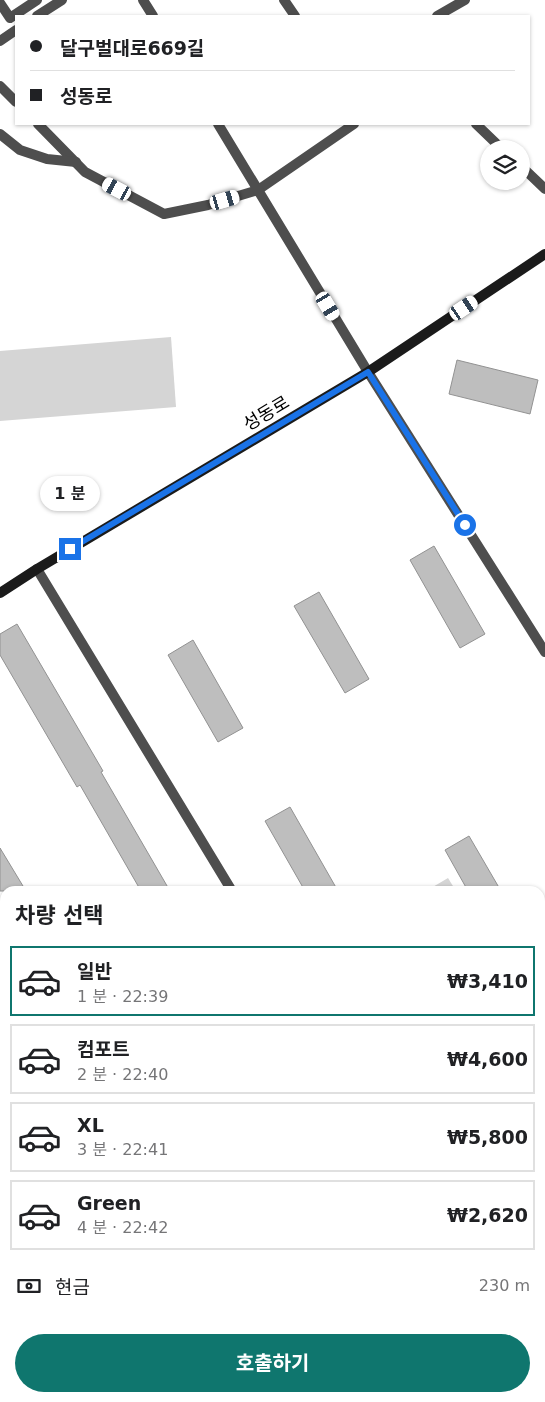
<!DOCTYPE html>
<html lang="ko">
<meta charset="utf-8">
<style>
:root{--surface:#fff;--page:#f2f2f2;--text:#202124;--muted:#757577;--line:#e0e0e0;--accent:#0f766e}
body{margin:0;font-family:"DejaVu Sans","Noto Sans KR",sans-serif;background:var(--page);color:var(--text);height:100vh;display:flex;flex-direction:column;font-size:19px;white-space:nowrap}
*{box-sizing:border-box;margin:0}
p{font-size:16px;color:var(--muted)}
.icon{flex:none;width:28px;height:28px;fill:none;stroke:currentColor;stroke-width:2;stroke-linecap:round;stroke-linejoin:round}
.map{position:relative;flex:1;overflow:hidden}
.side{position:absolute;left:0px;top:886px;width:545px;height:516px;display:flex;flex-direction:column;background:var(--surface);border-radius:15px 15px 0 0;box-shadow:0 1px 4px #0004}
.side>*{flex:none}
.banner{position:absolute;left:15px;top:15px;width:515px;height:110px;border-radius:0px;box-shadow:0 1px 4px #0004;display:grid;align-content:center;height:110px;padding:0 15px;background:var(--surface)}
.controls{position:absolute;left:480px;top:140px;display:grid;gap:10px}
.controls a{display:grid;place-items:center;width:50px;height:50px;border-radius:50%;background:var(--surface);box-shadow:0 1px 4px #0004;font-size:25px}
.end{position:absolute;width:22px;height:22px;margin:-11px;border:6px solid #1a73e8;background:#fff;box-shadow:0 0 0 2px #fff}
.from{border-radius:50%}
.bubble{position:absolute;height:35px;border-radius:18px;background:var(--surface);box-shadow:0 1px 4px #0004;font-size:16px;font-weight:700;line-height:35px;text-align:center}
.car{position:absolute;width:15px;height:30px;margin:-15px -8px;border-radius:6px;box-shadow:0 0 4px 1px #0007;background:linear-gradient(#fff 24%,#345 0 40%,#fff 0 76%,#345 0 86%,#fff 0)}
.banner b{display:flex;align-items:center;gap:18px;height:48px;font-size:19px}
.banner b+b{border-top:1px solid var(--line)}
.banner i{width:12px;height:12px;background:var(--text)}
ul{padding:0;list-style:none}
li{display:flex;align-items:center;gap:15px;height:70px;margin:0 10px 8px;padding:0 5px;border:2px solid var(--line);border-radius:0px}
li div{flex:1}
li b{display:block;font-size:19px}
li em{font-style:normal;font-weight:700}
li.selected{border-color:var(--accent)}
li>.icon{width:45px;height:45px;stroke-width:1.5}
h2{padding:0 15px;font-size:22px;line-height:60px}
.pay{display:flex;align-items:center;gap:12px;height:55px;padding:0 15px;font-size:19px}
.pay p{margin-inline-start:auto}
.action{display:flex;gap:10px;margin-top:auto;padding:10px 15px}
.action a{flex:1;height:58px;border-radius:30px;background:var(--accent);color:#fff;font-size:20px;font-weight:700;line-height:58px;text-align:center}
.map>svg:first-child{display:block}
.green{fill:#d5d5d5}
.building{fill:#bebebe;stroke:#929292}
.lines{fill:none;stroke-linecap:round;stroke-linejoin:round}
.street{stroke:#4e4e4e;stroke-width:10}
.secondary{stroke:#1b1b1b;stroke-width:10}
.rail-casing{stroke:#000;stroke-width:5.5}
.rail{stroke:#fff;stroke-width:4;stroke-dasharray:11;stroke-linecap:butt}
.route{stroke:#1a73e8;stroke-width:6}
.labels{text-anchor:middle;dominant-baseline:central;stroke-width:5;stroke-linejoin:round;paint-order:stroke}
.street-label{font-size:18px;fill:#000;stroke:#fff}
</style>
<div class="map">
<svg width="545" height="1402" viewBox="0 0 545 1402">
<rect width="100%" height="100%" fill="#fff"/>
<g class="green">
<polygon points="171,337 176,407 0,421 0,351"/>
<polygon points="448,878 456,891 426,891"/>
</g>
<g class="building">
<polygon points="457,360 538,380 530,414 449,394"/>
<polygon points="434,546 485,634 460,648 410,560"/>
<polygon points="319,592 369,679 345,693 294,606"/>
<polygon points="17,624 103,771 101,772 170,891 141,891 80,785 77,787 0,655 0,634"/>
<polygon points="193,640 243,728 218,742 168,655"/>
<polygon points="290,807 338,891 305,891 265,821"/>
<polygon points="469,836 501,891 468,891 445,850"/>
<polygon points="0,848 26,891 0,891"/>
</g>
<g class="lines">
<g class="street">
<polyline points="143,0 153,16"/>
<polyline points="284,0 295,16"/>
<polyline points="0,3 10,18 37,0"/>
<polyline points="37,16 62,0"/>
<polyline points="437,16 465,0"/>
<polyline points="0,41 16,30"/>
<polyline points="0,86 16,102"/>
<polyline points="38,124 85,172 164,214 208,205 258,190 354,124"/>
<polyline points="218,124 368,372 545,652"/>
<polyline points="476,124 502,149"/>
<polyline points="0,134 20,150 47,159 76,162"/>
<polyline points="521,166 545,189"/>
<polyline points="37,569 232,891"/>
<polyline points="540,1117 545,1114"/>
<polyline points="540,1319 545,1323"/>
<polyline points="540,1355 545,1352"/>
<polyline points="110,1402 117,1398"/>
<polyline points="380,1402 382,1398"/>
<polyline points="468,1402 475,1398"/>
</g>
<polyline class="secondary" points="0,593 37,569 368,372 545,254"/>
<g class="rail-casing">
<g id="rail">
<polyline points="540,1195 545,1192"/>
<polyline points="540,1208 545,1204"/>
<polyline points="230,1402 237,1398"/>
<polyline points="249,1402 255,1398"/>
</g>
</g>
<use href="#rail" class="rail"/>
</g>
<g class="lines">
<polyline class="route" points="70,549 368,372 465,525"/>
</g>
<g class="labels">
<g class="street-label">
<text transform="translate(266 413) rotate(-31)">성동로</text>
</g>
</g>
</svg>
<div class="controls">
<a><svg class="icon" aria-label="layers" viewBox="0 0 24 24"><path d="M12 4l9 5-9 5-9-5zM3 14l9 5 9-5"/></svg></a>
</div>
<i class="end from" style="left:465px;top:525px"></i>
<i class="end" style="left:70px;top:549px"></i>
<div class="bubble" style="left:40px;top:476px;width:60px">1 분</div>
<i class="car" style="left:117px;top:189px;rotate:298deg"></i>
<i class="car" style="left:225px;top:200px;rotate:74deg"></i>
<i class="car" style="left:328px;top:306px;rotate:149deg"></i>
<i class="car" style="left:464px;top:308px;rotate:56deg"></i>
<div class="banner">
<b><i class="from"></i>달구벌대로669길</b>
<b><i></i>성동로</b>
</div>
<section class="side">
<h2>차량 선택</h2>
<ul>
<li class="selected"><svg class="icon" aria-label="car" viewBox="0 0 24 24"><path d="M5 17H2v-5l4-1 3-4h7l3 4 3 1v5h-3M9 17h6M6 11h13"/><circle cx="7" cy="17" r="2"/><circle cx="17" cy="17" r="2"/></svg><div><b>일반</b><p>1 분 · 22:39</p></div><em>₩3,410</em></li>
<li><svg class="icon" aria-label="car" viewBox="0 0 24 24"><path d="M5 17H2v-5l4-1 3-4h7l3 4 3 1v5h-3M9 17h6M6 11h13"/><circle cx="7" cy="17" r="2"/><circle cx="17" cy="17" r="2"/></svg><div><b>컴포트</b><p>2 분 · 22:40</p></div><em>₩4,600</em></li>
<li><svg class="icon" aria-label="car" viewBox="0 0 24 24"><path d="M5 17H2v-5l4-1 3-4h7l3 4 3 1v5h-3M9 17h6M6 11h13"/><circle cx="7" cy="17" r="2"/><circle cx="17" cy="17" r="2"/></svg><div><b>XL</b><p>3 분 · 22:41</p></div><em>₩5,800</em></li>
<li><svg class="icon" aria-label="car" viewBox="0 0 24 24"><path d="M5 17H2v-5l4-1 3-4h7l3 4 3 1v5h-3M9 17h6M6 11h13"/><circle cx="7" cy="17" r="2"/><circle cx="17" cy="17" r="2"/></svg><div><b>Green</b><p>4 분 · 22:42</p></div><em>₩2,620</em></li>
</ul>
<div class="pay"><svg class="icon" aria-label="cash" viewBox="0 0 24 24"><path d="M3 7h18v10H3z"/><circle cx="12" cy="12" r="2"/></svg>현금<p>230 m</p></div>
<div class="action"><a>호출하기</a></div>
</section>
</div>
